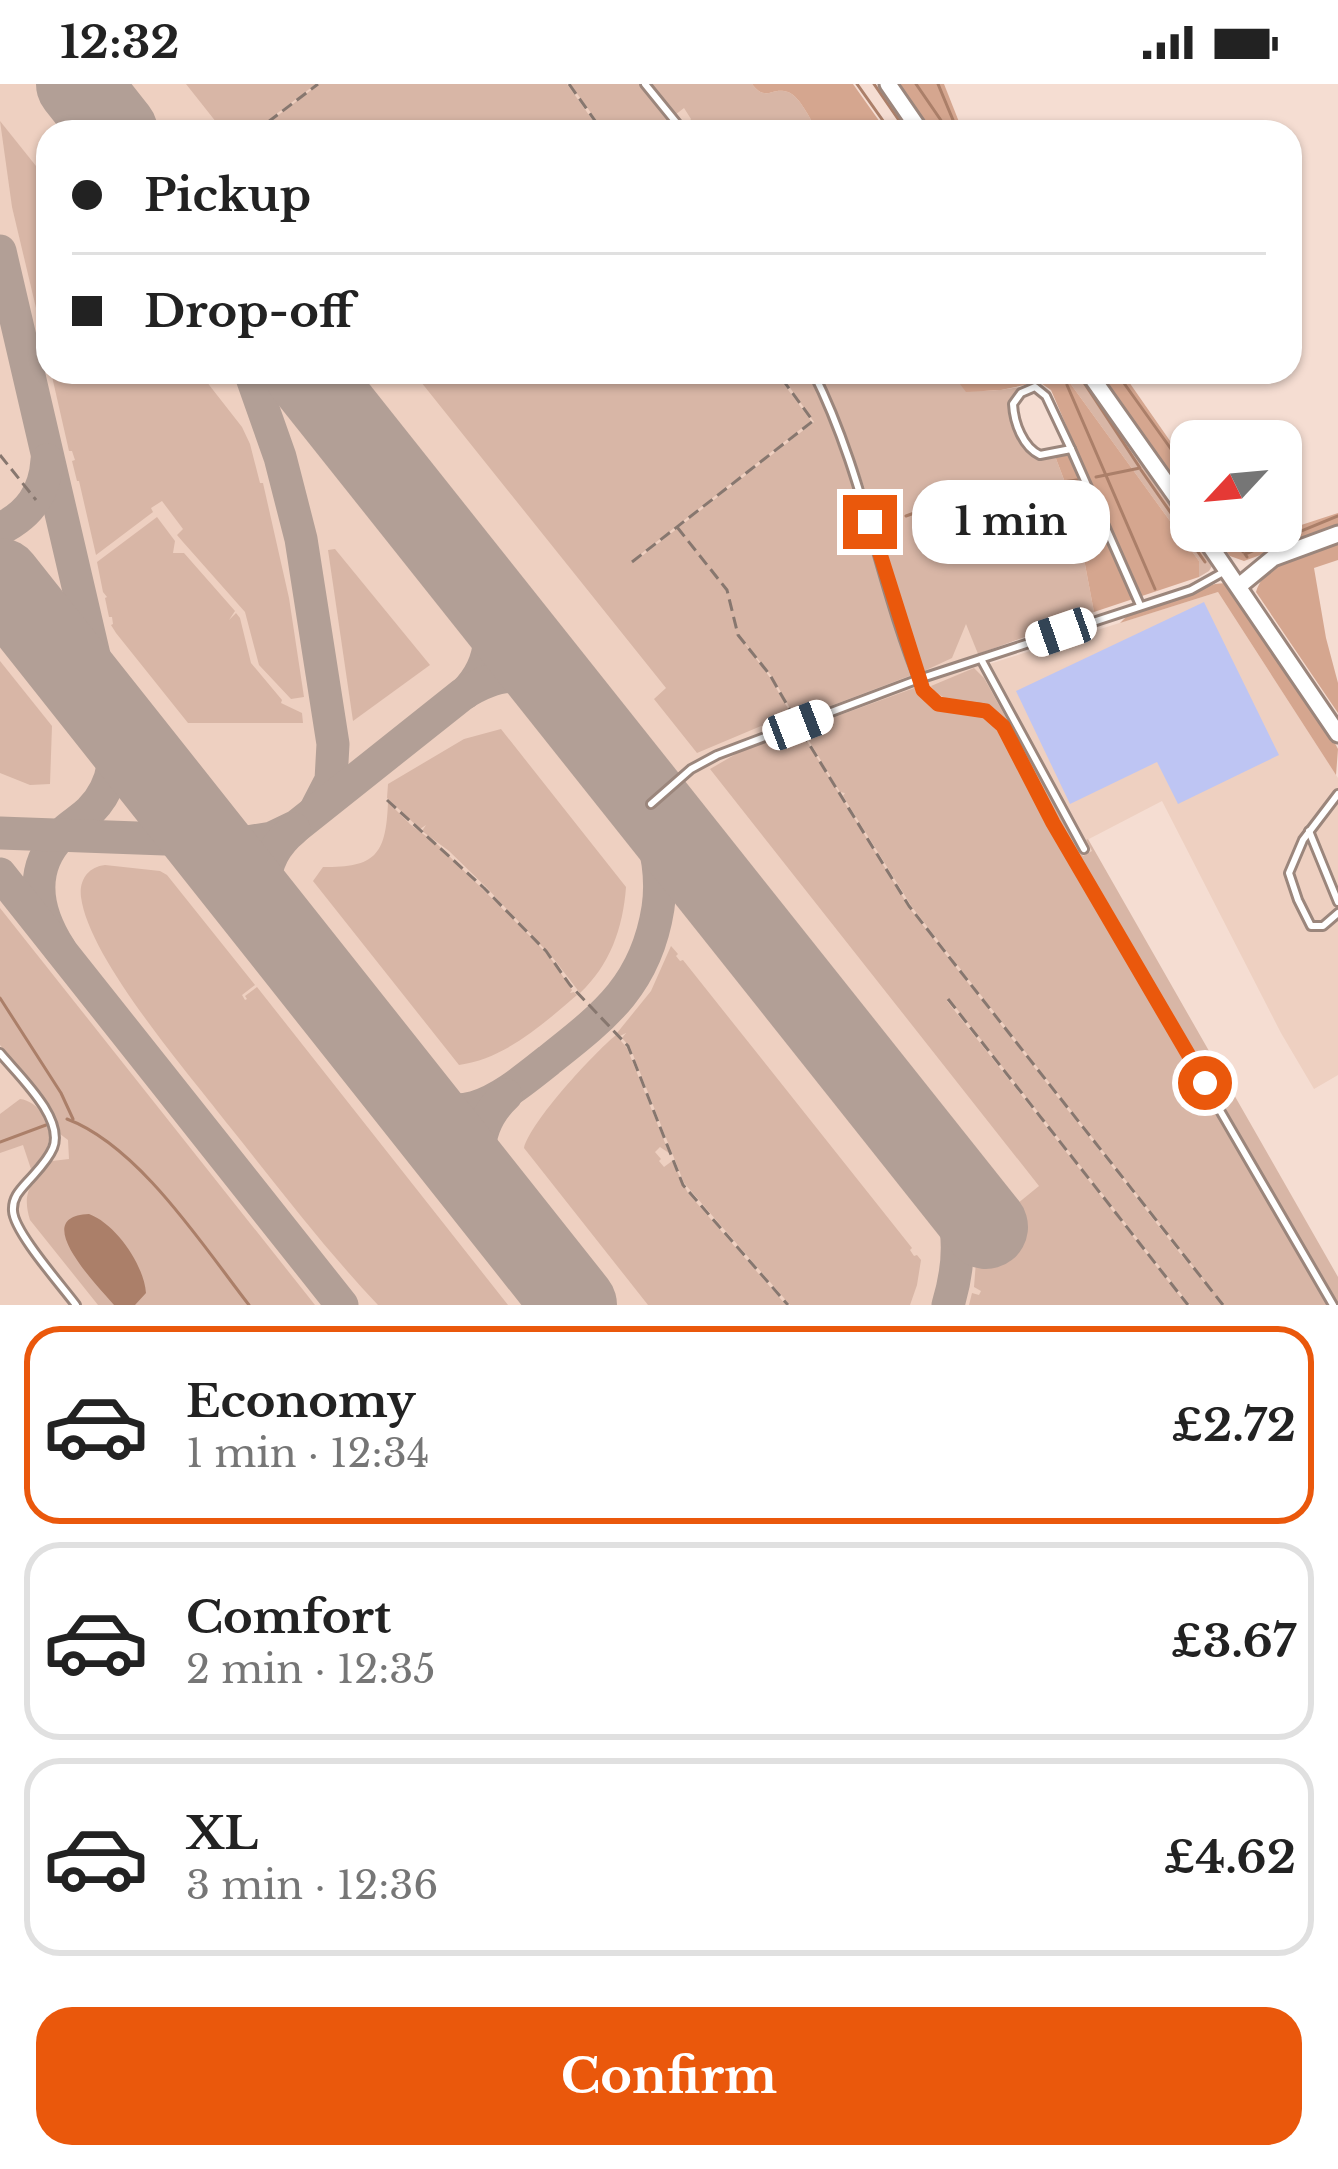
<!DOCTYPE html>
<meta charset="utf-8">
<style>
:root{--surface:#fff;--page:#f2f2f2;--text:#222;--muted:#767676;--line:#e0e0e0;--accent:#ea580c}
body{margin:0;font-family:"Libre Baskerville",serif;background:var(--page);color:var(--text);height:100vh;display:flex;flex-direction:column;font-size:45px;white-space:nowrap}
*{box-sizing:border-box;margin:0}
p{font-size:39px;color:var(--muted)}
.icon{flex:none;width:66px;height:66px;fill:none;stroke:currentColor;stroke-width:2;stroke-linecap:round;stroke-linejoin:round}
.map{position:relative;height:1221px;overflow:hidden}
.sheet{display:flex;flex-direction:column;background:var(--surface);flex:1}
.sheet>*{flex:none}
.guide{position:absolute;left:36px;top:36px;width:1266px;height:264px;border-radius:36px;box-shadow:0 3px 9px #0004;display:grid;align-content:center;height:264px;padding:0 36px;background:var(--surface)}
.needle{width:78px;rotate:244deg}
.fabs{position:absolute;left:1170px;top:336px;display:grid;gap:24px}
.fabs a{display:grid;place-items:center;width:132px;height:132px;border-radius:24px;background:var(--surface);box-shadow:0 3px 9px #0004;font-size:60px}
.end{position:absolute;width:54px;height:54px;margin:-27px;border:15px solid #ea580c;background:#fff;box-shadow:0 0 0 6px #fff}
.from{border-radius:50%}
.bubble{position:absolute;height:84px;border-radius:36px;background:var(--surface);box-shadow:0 3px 9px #0004;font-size:39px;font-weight:700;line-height:84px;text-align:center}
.car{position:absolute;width:36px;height:72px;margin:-36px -18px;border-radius:15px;box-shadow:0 0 9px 3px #0007;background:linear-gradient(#fff 24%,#345 0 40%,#fff 0 76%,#345 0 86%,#fff 0)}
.guide b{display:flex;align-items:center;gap:42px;height:114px;font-size:45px}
.guide b+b{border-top:3px solid var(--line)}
.guide i{width:30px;height:30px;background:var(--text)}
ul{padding:21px 0 0;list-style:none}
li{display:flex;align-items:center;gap:36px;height:198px;margin:0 24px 18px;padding:0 12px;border:6px solid var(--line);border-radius:36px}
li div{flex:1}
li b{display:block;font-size:45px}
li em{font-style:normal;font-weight:700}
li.active{border-color:var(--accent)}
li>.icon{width:108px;height:108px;stroke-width:1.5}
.primary-button{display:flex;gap:24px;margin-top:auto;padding:24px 36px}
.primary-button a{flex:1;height:138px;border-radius:36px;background:var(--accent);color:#fff;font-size:48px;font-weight:700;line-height:138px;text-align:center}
.status{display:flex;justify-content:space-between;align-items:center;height:84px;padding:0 60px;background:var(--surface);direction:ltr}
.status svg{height:33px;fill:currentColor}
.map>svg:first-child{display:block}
.built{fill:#eed0c1}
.green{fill:#d8b6a6}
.forest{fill:#d5a68f}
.water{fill:#ab7f69}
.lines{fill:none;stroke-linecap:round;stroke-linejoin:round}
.stream{stroke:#ab7f69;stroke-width:3}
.taxiway{stroke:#b29f96;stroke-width:33}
.runway{stroke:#b29f96;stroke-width:84}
.building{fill:#bec5f3}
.service-casing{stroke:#9b867c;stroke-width:12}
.tertiary-casing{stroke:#9b867c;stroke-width:21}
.path{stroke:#87776f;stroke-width:3;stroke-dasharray:12 6;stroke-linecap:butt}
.service{stroke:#fff;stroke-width:6}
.tertiary{stroke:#fff;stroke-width:15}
.route{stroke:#ea580c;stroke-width:15}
</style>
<div class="status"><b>12:32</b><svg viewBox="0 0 49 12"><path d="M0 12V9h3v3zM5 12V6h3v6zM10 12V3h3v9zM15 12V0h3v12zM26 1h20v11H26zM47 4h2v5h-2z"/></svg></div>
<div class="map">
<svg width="1338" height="1221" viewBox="0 0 1338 1221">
<rect width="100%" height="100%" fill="#f5ddd2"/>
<polygon class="built" points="0,0 717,0 753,48 48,48 48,288 875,288 978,570 964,575 968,584 989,580 1218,508 1338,694 1338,991 1314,1005 1281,949 1162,717 1087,756 1232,1012 1338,1221 0,1221"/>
<g class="green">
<polygon points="186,0 316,0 267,37 268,39 319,0 567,0 601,48 224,48"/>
<polygon points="570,0 640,0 679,48 605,48"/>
<path d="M649,0H752C767,19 771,2 788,8C800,12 811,37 818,48H688L686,44L691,35L684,24L675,31Z"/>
<polygon points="0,37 48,97 48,265 46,266 12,123"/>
<polygon points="51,288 199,288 242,343 250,360 260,399 263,399 289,514 304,613 291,615 259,581 245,528 183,458 177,451 183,445 162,417 151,424 153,428 96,471 79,397 77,397 72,377 75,376 72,367 69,367"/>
<path d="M413,288H775L811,337L632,477L633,479L814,338L779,288H808C856,384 882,489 912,591L796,635L773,594L738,550L771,595L794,635L783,639L780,634L697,669L654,615L666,604Z"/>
<path d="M816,288H951C968,314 993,307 1020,303L1011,315C1011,331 1018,364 1034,372C1041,375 1048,373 1055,372L1074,422L1094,528L978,570L966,540L952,574L922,588L916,582L867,410L842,343Z"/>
<polygon points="1062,288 1083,288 1191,441 1191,447 1195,447 1209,469 1212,482 1209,487 1199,493 1199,477"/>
<polygon points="157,433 175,457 173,469 184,469 235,527 229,536 236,529 240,534 251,579 282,616 281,619 302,629 303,639 188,639 116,549 111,541 113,540 112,533 109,533 105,514 107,513 103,508 97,478"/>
<polygon points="335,465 430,581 353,637 328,466"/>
<polygon points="0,577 52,642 50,700 30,701 0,689"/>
<path d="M974,584L984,594L1083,772L1092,767L1086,756L1088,755L1338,1193V1221L1078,774L1000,632C978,613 947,626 931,602Z"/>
<polygon points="917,603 926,617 936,624 977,627 998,642 1054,749 1143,897 1329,1221 1190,1221 949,915 947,917 1187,1221 969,1221 972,1209 979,1211 981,1207 974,1203 978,1152 1039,1102 710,685 741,667 800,646 911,826 1182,1172 1214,1209 912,823 843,712 845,709 840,708 802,645"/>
<path d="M501,645L626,803C623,844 610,881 580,909L553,874L486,803L449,767L422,747L426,741L420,745L387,714L388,700L464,655Z"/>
<path d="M388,718L411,741L438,761L533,855L552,876L572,906L570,909L574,908L577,911C542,941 506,974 459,981L313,797L323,783C377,784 386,769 388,718Z"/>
<path d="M105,781L160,787L167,791L255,901L242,911L245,916L247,915L245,912L257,903L508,1221H378C325,1165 278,1103 230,1043C189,990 89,875 81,813C79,796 88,783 105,781Z"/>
<path d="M0,824L315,1221H98L30,1136C21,1107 32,1098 52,1077L69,1075L68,1056L60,1050L52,1026L0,961Z"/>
<polygon points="671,862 678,870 676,872 680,877 683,876 912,1164 910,1166 914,1172 917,1171 921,1176 917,1201 910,1221 790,1221 684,1099 630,963 622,954 626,949 620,952 617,949 651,907"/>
<path d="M616,951L627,964L669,1069L660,1063L655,1068L661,1075L659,1077L664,1083L672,1077L688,1109L786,1221H648L524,1064C531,1037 593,970 616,951Z"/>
<path d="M20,1015C38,1017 54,1040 48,1060C46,1070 38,1077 31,1085L23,1061L0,1069V1030Z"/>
</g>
<g class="forest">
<path d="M752,0H853L887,48H818C811,37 800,12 788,8C771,2 767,19 752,0Z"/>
<polygon points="898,0 944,0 963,48 932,48"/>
<polygon points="951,288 1062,288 1199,477 1199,493 1094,528 1074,422 1055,372 1078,369 1051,306 1039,298 1001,306 966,308"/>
<polygon points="1100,288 1122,288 1184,377 1191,383 1191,418"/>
<polygon points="1338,429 1338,443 1244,477 1230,472 1211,447 1281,447 1281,438 1292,444"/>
<path d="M1338,460V476L1314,484L1326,554L1338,599V629L1256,508C1265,476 1310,470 1338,460Z"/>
<polygon points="1225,499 1232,503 1321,633 1338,665 1336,691 1218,508 1120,539 1128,531 1215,500"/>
</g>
<path class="water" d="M89,1130C116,1140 144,1181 146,1209L135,1221H114C97,1201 28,1132 89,1130Z"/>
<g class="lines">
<g class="stream">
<polyline points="857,0 891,48"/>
<polyline points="874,0 907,48"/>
<polyline points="916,0 949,48"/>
<polyline points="938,0 958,48"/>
<polyline points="1077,288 1140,384 1096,393"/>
<polyline points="1116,288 1191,393"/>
<polyline points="1067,301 1155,505"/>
<polyline points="1141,386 1205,478"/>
<polyline points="906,432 961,412 1077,396"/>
<polyline points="1229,447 1243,468"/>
<polyline points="1247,473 1245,470 1338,432"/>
<polyline points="0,914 61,1009 73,1035"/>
<path d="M67,1035C139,1062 203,1162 249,1221"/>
<polyline points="0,1058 46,1041"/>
</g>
<g class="taxiway">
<path d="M0,167L114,657C116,683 109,708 90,727C81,736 69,742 61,751C27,786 37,829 60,865"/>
<polyline points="250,288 280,373 301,455 333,660 331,696 316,725"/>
<path d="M0,445C29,431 45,409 47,376"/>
<path d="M465,609C496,578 496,537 475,501"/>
<path d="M0,749L247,758L272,754L297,742L463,610C507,583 522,590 565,613"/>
<polyline points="0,790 342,1221"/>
<path d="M275,842C258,806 262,771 294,745"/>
<path d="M399,998C455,1054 500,1015 549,976C606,931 646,900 658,824C665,776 648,735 628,693"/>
<path d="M911,1050C952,1109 970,1148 948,1221"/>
<path d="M492,1117C473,1079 474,1041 506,1011"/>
<polyline points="544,1183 555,1221"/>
</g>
<g class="runway">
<polyline points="78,0 116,48"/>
<polyline points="306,288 986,1143"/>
<polyline points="0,496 575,1221"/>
</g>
</g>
<polygon class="building" points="1204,518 1279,671 1178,720 1157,678 1070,720 1016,607"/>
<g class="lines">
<g class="service-casing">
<g id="service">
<polyline points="645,0 684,48"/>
<path d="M813,288C865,391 879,502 923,606L938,620L982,625L1003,642L1053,739L1333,1221"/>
<path d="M1035,303L1046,312L1071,365L1040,371C1023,363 1014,339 1013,320L1021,309Z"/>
<polyline points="1071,365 1140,521"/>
<polyline points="981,575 1084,765"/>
<polyline points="1338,710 1303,756 1289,789 1298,816 1311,842 1323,842 1338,829"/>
<polyline points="651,720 691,685 717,671 919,595 1191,506 1227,486"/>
<polyline points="1309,747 1338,818"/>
<path d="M0,969C18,991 65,1034 53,1064C48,1076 38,1086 30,1095C21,1105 12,1113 13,1127C14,1148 62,1202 76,1221"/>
</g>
</g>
<g class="tertiary-casing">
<g id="tertiary">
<polyline points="888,0 921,48"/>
<polyline points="1088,288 1191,434"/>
<polyline points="1200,447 1338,650"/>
<polyline points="1239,502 1273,474 1338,450"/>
</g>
</g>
<g class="path">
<polyline points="569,0 603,48"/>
<polyline points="268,38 318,0"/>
<polyline points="0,371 36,416"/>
<polyline points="677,443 727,506 738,551 770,591 794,633"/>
<polyline points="632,478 813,337 777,288"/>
<polyline points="801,647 909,822 1223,1221"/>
<polyline points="387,716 484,804 546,867 570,901 628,962 683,1101 788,1221"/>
<polyline points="948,915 1188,1221"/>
</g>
<use href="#service" class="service"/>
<use href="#tertiary" class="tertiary"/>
</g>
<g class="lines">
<polyline class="route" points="870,438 923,606 938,620 986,627 1003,642 1053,739 1205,999"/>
</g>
</svg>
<div class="fabs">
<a><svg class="needle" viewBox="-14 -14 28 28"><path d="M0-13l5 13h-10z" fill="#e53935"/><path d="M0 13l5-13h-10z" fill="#767676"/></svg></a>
</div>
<i class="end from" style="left:1205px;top:999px"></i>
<i class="end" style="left:870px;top:438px"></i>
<div class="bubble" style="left:912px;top:396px;width:198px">1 min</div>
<i class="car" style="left:1061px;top:548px;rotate:251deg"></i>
<i class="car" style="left:798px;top:641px;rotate:69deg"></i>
<div class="guide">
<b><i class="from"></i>Pickup</b>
<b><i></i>Drop-off</b>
</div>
</div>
<section class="sheet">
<ul>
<li class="active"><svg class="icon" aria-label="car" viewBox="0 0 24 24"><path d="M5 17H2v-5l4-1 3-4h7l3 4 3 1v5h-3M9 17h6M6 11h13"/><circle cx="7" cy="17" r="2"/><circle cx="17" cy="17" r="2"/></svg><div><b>Economy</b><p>1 min · 12:34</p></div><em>£2.72</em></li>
<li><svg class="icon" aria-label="car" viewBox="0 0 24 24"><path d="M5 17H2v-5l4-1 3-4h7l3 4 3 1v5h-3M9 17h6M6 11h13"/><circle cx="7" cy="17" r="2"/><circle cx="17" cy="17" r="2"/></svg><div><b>Comfort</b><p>2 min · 12:35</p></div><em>£3.67</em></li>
<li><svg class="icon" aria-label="car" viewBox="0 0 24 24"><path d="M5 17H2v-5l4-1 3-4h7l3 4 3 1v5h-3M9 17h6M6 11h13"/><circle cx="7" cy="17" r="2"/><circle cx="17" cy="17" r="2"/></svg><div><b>XL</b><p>3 min · 12:36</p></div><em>£4.62</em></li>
</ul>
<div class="primary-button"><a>Confirm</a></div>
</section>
